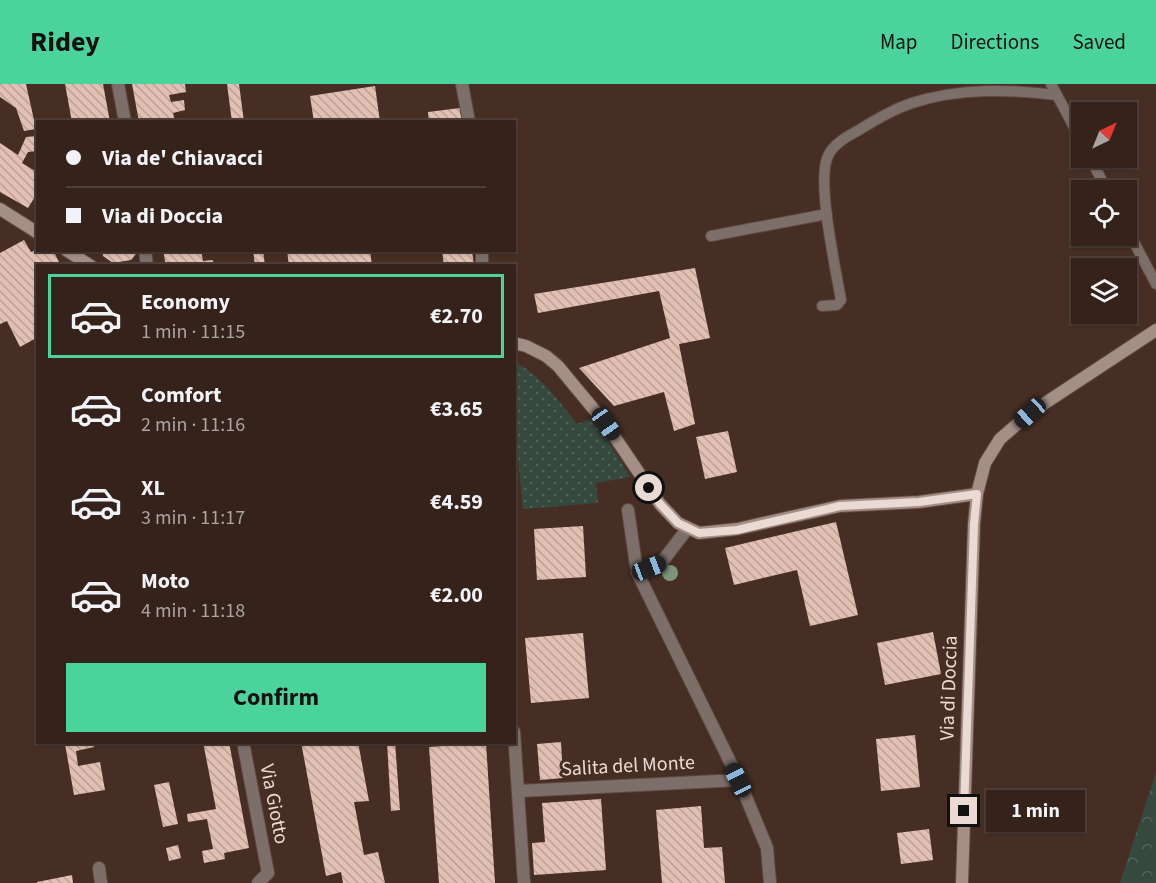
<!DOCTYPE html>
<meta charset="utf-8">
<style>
:root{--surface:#35221b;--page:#402f28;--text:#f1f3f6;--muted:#aaa4a3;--line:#4f3f3a;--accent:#4ad49c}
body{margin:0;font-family:"Source Sans 3",sans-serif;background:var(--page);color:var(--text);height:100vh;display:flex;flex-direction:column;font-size:22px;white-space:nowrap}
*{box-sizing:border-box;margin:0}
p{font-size:20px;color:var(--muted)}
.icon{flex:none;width:33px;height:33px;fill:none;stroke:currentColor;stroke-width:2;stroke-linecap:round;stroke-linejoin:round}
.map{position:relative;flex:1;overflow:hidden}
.details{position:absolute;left:36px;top:180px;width:480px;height:480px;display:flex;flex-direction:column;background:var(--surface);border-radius:0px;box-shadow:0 2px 4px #0004,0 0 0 2px var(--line)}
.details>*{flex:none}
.guide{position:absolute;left:36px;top:36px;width:480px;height:132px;border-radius:0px;box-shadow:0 2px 4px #0004,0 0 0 2px var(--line);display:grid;align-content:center;height:132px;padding:0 30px;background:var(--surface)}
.needle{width:39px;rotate:43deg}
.controls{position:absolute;left:1071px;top:18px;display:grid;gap:12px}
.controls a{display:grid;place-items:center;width:66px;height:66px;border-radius:0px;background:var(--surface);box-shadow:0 2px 4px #0004,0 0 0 2px var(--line);font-size:30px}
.end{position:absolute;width:27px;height:27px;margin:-14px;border:8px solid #ebdad4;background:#111;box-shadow:0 0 0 3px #111}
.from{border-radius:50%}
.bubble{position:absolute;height:42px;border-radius:0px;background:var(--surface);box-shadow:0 2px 4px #0004,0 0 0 2px var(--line);font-size:20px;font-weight:700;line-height:42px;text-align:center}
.car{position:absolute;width:18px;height:36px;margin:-18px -9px;border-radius:8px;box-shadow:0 0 4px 2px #0007;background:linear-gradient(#222 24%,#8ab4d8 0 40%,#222 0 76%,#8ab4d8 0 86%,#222 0)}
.guide b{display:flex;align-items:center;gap:21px;height:57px;font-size:22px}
.guide b+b{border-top:2px solid var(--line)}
.guide i{width:15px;height:15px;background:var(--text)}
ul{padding:10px 0 0;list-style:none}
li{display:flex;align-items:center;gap:18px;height:84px;margin:0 12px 9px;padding:0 18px;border:3px solid transparent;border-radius:0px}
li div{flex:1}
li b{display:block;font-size:22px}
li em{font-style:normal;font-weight:700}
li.selected{border-color:var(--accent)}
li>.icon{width:54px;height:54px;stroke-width:1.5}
.button{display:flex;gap:12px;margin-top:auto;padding:12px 30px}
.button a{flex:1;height:69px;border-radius:0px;background:var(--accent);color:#111;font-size:24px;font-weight:700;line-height:69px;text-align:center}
header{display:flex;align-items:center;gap:36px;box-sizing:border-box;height:84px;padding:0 30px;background:var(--accent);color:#111}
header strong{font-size:28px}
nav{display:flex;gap:33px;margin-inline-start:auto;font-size:21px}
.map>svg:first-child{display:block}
.forest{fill:url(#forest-crowns)}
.park{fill:url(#park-dots)}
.building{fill:url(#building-back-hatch)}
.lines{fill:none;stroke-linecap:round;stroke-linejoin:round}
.lane-casing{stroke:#614a40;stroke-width:12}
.street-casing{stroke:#614a40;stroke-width:14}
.secondary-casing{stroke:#614a40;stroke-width:14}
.lane{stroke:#7c6f6a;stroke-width:10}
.street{stroke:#7c6f6a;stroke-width:12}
.secondary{stroke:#a48f87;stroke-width:12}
.tree{fill:#7e937e}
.route{stroke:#ebdad4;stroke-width:8}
.labels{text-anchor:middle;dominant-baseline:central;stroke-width:6;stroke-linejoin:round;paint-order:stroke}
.street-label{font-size:20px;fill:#ebdad4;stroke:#472e24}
</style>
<header>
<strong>Ridey</strong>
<nav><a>Map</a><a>Directions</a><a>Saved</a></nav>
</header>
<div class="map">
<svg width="1156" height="799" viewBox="0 0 1156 799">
<defs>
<pattern id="forest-crowns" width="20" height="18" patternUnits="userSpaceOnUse" patternTransform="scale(1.5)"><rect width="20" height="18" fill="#36493f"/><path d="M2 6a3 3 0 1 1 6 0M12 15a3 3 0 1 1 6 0" fill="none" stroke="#53635a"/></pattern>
<pattern id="park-dots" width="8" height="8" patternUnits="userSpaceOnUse" patternTransform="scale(1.5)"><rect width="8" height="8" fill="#36493f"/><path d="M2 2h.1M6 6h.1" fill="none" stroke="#53635a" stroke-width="1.8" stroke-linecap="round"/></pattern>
<pattern id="building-back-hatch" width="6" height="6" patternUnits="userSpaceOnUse" patternTransform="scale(1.5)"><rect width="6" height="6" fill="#e1c0b3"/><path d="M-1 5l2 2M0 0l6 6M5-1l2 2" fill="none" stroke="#baa096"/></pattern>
</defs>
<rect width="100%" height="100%" fill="#472e24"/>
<polygon class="forest" points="1156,688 1156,799 1120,799"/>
<path class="park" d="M515,278C541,292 559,317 577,340L590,335L606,354L630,393L596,399L598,419L523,425L515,343Z"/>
<g class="building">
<polygon points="0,0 26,0 36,45 24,47 16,24 0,13"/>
<polygon points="65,0 103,0 110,38 72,38"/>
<polygon points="132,0 185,0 186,8 169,11 171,18 184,16 185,26 173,29 175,38 139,38"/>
<polygon points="227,0 239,0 244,38 232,38"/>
<polygon points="375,2 380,38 314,38 310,12"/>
<polygon points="460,24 462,38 429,38 428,28"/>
<polygon points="38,52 38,67 28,68 22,79 35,87 38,100 38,108 28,124 0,108 0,59 18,71 26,53"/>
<polygon points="24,156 31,168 38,165 38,166 53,166 61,182 38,182 38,253 20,263 7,237 0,240 0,169"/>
<polygon points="102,166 135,166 136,170 131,176 113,179 103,172"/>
<polygon points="163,166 201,166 203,177 213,176 214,182 166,182"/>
<polygon points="253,166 263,166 265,182 255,182"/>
<polygon points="287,166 370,166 372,182 289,182"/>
<polygon points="442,166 472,166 474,182 444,182"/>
<polygon points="695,184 710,254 679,260 695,340 674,347 664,308 614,322 579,284 670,254 659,207 538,229 534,210"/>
<polygon points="728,347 737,388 705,395 696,353"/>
<polygon points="836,438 858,531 810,542 797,486 734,501 725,464"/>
<polygon points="583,442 586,493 537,496 534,445"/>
<polygon points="933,548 941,590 885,601 877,559"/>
<polygon points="583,549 589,614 531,619 525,554"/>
<polygon points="915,651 920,703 881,707 876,655"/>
<polygon points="72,658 93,658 94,663 76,667 78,682 100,678 105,706 74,711 65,660"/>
<polygon points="203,658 229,658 249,764 224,769 225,775 204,779 202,767 213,765 207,735 188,738 187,730 216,725"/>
<polygon points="301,658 358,658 369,717 354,718 364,771 378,768 385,799 343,799 341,788 326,792"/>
<polygon points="387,658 395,658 400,726 391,727"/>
<polygon points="561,658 563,694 540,696 537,660"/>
<polygon points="486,659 495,799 439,799 429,663"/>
<polygon points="169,698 178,740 163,743 154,701"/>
<polygon points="601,715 606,786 534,791 532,759 545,758 542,719"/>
<polygon points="701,722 704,764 722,763 725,799 662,799 656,726"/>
<polygon points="929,745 933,776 901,780 897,749"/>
<polygon points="178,761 181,774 169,777 166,764"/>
<polygon points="72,791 73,799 37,799 37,798"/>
</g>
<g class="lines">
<g class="lane-casing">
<g id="lane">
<polyline points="1051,0 1082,58"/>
<polyline points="1090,74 1107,106"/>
<polyline points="1126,143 1156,200"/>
<polyline points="711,152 827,130"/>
<path d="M822,222L837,221L841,216C836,186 816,97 828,72C833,60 848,52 859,46C875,36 894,25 912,19C959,4 1008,5 1057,11"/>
</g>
</g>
<g class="street-casing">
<g id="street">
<polyline points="118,0 125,38"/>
<polyline points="462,0 469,38"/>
<polyline points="145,166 147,182"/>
<polyline points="482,182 482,166"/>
<polyline points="628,426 637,488 739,696 767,764 770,799"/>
<polyline points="637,488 661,479 688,444"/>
<polyline points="514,648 524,799"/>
<polyline points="243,658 268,789 258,799"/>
<polyline points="519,707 739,696"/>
<polyline points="99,784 101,799"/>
</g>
</g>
<g class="secondary-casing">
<g id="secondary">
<polyline points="0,125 38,149"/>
<polyline points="66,166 91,182"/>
<polyline points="514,259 526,262 546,272 558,282 606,340 660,420 678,439 699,449 737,445 840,422 919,418 977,410"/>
<polyline points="962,799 974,440 977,410 985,379 1000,355 1030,329 1156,246"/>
</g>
</g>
<use href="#lane" class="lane"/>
<use href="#street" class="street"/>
<use href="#secondary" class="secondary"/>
</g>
<circle class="tree" cx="670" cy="489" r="8"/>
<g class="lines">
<polyline class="route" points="649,404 660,420 678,439 699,449 737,446 840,422 919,418 977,410 974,440 964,727"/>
</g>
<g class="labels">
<g class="street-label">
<text transform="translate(949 604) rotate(-88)">Via di Doccia</text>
<text transform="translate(628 682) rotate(-3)">Salita del Monte</text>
<text transform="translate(274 720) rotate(79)">Via Giotto</text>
</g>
</g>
</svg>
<div class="controls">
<a><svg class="needle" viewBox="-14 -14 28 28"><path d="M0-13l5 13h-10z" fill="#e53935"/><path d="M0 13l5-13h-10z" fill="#aaa4a3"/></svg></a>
<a><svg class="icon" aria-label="locate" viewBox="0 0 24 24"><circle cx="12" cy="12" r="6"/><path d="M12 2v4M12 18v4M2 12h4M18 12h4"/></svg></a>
<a><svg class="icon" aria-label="layers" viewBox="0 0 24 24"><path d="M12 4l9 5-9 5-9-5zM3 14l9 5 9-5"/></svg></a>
</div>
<i class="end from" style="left:649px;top:404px"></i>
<i class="end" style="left:964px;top:727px"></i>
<div class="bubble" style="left:986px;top:706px;width:99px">1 min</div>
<i class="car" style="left:1030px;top:329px;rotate:228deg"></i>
<i class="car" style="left:606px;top:340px;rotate:145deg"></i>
<i class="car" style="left:649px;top:484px;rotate:69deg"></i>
<i class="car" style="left:738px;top:696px;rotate:334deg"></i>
<div class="guide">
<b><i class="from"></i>Via de' Chiavacci</b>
<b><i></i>Via di Doccia</b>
</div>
<section class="details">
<ul>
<li class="selected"><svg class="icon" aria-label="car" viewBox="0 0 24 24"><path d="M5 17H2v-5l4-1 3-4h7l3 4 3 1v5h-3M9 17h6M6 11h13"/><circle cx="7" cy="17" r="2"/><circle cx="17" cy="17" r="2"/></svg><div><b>Economy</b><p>1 min · 11:15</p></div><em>€2.70</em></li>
<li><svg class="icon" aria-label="car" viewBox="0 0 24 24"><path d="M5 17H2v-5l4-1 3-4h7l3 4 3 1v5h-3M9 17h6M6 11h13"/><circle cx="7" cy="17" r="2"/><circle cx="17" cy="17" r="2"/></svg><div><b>Comfort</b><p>2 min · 11:16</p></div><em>€3.65</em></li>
<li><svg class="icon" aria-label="car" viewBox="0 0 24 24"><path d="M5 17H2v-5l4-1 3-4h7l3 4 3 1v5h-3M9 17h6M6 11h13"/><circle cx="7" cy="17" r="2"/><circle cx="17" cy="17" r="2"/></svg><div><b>XL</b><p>3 min · 11:17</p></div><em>€4.59</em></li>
<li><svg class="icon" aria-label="car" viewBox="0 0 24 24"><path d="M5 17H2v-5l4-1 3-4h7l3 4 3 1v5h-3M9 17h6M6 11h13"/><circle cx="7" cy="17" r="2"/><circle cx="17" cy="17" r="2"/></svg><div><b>Moto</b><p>4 min · 11:18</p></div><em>€2.00</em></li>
</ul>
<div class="button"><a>Confirm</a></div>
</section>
</div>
